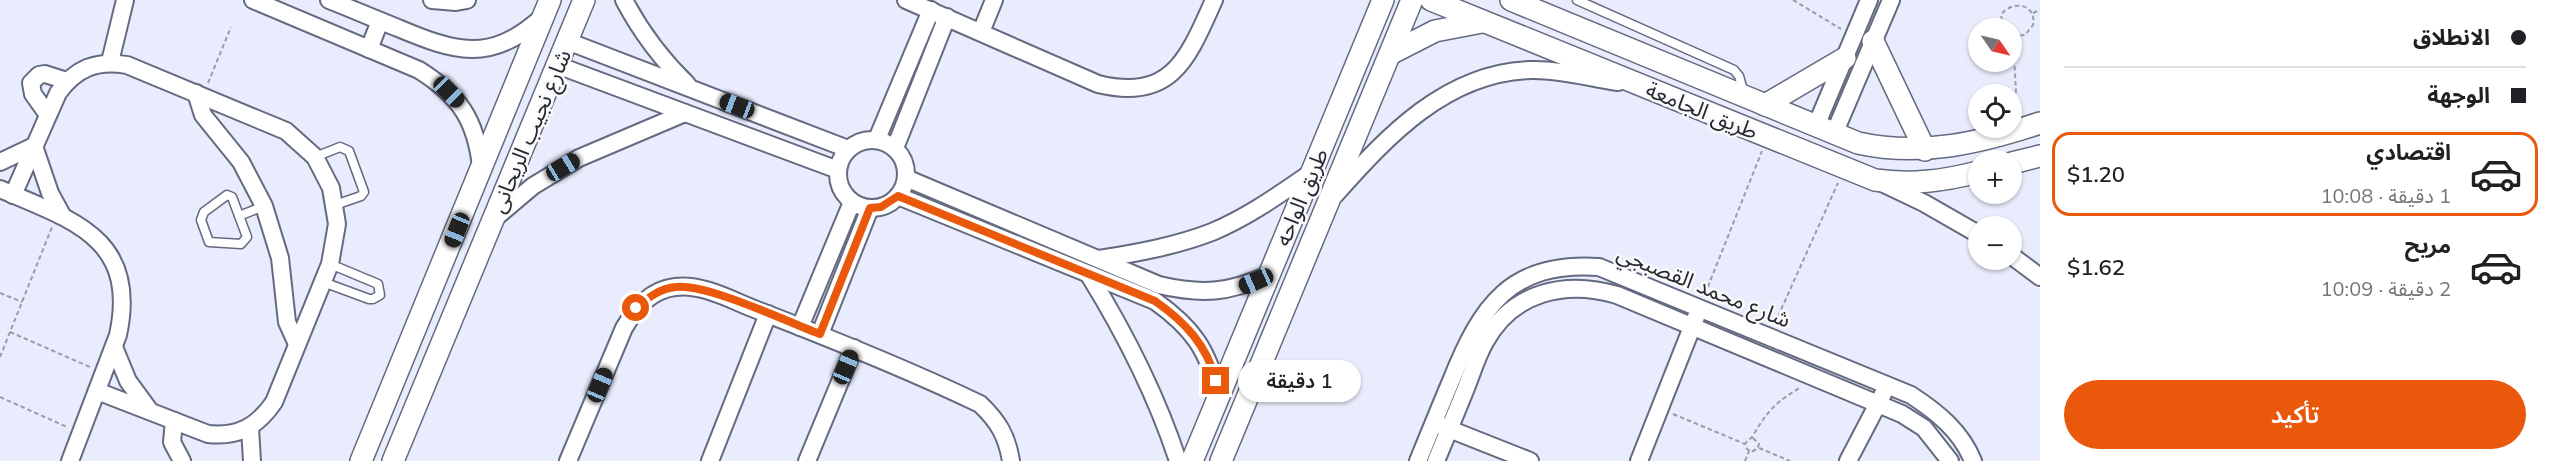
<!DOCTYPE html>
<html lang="ar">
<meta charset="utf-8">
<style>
:root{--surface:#fff;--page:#f2f2f2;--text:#202124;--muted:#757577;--line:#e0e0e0;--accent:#ea580c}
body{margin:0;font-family:Mulish,"Noto Sans Arabic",sans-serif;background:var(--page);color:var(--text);direction:rtl;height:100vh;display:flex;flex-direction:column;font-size:22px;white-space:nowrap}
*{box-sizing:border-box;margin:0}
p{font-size:20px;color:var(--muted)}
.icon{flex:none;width:33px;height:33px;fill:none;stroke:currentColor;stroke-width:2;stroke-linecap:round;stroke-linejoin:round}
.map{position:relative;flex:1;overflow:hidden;direction:ltr}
.sheet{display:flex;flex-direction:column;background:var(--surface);width:510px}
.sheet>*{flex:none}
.guide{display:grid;align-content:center;height:132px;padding:0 24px;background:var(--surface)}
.needle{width:39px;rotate:124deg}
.tools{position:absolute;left:1968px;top:18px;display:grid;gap:12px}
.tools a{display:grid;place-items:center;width:54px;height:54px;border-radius:50%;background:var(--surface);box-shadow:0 2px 4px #0004;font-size:30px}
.end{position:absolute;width:27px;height:27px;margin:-14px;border:8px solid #ea580c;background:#fff;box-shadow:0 0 0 3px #fff}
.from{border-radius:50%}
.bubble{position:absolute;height:42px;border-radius:21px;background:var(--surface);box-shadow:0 2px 4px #0004;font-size:20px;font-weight:600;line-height:42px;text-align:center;direction:rtl}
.car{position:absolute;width:18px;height:36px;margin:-18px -9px;border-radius:8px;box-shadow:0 0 4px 2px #0007;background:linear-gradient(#222 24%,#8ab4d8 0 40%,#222 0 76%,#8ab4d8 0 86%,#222 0)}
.guide b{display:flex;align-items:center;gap:21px;height:57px;font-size:22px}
.guide b+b{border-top:2px solid var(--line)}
.guide i{width:15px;height:15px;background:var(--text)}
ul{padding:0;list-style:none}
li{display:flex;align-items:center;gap:18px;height:84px;margin:0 12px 9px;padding:0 12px;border:3px solid transparent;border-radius:18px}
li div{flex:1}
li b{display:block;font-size:22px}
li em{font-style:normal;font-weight:600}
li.current{border-color:var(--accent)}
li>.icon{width:54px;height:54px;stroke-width:1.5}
.action{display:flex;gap:12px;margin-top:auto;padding:12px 24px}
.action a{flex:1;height:69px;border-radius:36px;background:var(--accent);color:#fff;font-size:24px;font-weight:600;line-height:69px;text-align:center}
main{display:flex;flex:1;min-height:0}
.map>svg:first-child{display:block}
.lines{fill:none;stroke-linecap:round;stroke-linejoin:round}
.service-casing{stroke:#646a80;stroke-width:11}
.minor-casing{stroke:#646a80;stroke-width:20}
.tertiary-casing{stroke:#646a80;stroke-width:24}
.path{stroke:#999ca9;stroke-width:2;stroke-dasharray:4.5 3;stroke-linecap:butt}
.service{stroke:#fff;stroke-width:8}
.minor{stroke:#fff;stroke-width:16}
.tertiary{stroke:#fff;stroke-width:21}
.route{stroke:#ea580c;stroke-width:8}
.labels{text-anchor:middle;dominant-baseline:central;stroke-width:5;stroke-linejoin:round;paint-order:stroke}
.street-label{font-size:22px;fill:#252831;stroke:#fafafa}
</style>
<main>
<section class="sheet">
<div class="guide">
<b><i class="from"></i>الانطلاق</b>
<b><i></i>الوجهة</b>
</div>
<ul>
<li class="current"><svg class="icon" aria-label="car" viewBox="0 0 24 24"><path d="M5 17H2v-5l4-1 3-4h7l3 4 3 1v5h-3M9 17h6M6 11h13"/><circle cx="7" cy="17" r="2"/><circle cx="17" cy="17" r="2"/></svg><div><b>اقتصادي</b><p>1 دقيقة · 10:08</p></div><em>$1.20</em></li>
<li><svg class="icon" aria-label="car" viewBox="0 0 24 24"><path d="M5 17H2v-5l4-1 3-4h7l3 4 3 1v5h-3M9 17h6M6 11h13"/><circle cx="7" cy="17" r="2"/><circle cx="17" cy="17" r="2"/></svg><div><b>مريح</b><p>2 دقيقة · 10:09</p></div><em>$1.62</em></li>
</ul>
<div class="action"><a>تأكيد</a></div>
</section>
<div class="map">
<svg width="2040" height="461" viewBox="0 0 2040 461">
<rect width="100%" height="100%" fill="#e8ecfc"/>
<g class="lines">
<g class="service-casing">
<g id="service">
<polyline points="1577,0 1734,70 1739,76 1744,94"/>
<polyline points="315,157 340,147 349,151 364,192 361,196 335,205"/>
<polygon points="227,195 232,197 247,237 241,244 209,242 201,220 204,212"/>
<polyline points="239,216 264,206"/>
<polyline points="323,282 369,299 373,299 380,295 378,284 330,264"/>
</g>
</g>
<g class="minor-casing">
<g id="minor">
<path d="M253,0L419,70C459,95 476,120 481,167"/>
<path d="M329,0C352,9 375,19 398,28C455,52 490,63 540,19"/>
<polyline points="432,0 456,2 467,0"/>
<path d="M624,0C641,32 661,59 687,84"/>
<path d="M906,0L1098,84C1172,102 1188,58 1214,0"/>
<polyline points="981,32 994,0"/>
<polyline points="567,41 848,149"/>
<polyline points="369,49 380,21"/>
<polyline points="110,62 125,0"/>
<polyline points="557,65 838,170"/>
<polyline points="196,93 203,115 241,162 264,206 280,258 287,322 297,344"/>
<polyline points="48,115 33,94 31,83 39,75 45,74 67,81"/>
<polyline points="1816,126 1869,0"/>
<polyline points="1834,134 1891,0"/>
<polyline points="877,139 931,10"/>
<circle cx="872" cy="174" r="34"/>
<polyline points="895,148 947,17"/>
<polyline points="0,162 34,146 50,193 62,215"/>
<path d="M906,178L1159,285C1202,295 1228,293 1269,275"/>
<polyline points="1882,183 1924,203 1978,234"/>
<path d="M0,189C72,220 139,238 118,335L70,461"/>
<path d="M13,195L58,93C76,68 96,60 127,65L286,131L315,157L331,188L337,224L330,264L274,402C257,427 238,437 208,434L97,391"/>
<path d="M1335,195C1387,136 1447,72 1531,70C1559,69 1590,78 1618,82"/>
<path d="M898,196L1155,301C1193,328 1208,350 1219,396"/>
<polyline points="495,218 533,186 579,158 685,113"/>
<polyline points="2012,256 2040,277"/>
<path d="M1099,259C1137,253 1176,246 1212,232C1248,217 1280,194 1312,172"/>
<path d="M1089,275C1126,335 1156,394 1178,461"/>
<polyline points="800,327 852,202"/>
<polyline points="820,334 870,208"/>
<polyline points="114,347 128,381 150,411"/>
<polyline points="174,421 172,442 182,461"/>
<polyline points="1439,425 1530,461"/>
<polyline points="250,428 252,461"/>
<path d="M568,461L624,328C636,308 650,290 675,287C702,283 733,301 757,310C832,339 907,369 980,404C998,421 1007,436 1011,461"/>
<polyline points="710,461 768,314"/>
<polyline points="807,461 854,348"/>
<path d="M1418,461C1429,434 1440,407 1451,381C1481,306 1510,261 1599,267L1911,395C1937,412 1961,431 1973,461"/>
<path d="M1436,461C1446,437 1456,413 1466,388C1472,373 1477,356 1485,342C1513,291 1566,280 1617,295L1902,414L1924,428L1950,461"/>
<polyline points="1639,461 1696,317"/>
<polyline points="1848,461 1883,394"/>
</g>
</g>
<g class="tertiary-casing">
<g id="tertiary">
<path d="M1431,0L1875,180C1912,185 1943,181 1978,172"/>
<path d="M1511,0L1858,143C1921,157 1980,143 2040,123"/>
<polyline points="1873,41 1925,150"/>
<polyline points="1390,54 1435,31 1482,22"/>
<polyline points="1765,105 1845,58"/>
<polyline points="2012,163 2040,156"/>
<polyline points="361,461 550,0"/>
<polyline points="393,461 584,0"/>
<polyline points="1192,461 1383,0"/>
<polyline points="1221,461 1412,0"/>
</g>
</g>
<g class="path">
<polyline points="1793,0 1841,29"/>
<polyline points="2033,13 2040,10"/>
<path d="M2003,28L2001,15C2011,0 2037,3 2033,25L2025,35L2012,36"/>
<polyline points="2013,36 2017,111"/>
<polyline points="208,83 231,27"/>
<polyline points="0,293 22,302"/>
<polyline points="1705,294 1762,151"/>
<polyline points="1775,323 1838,183"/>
<polyline points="10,332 90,367"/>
<polyline points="0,357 52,227"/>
<polyline points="0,397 67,427"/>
<polyline points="1673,414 1745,444"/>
<path d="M1753,438L1759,444L1757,449L1751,452L1747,449L1745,444C1748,439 1752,439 1754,434C1769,409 1775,403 1801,387"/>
<polyline points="1759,448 1790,461"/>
<polyline points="1745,461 1749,451"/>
</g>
<use href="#service" class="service"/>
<use href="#minor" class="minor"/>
<use href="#tertiary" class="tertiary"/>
</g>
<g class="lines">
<path class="route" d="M636,308C648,298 660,288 676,287C706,283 788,322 820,334L870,208L881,207L898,196L1155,301C1185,322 1207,345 1216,381"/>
</g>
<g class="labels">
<g class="street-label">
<text transform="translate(1702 110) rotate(22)">طريق الجامعة</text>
<text transform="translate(530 131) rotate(-67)">شارع نجيب الريحانى</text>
<text transform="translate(1301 197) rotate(-67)">طريق الواحه</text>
<text transform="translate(1704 286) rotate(22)">شارع محمد القصبجي</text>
</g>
</g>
</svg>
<div class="tools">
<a><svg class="needle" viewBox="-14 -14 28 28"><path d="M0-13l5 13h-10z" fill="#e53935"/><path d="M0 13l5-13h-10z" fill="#757577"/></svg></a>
<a><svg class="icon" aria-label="locate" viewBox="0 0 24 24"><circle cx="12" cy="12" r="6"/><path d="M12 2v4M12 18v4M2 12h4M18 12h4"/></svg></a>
<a>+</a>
<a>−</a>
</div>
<i class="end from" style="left:636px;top:308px"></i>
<i class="end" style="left:1216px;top:381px"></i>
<div class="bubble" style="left:1238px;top:360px;width:123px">1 دقيقة</div>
<i class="car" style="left:449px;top:92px;rotate:135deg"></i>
<i class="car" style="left:737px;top:106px;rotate:291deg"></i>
<i class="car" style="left:563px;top:167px;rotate:59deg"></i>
<i class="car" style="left:457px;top:230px;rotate:202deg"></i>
<i class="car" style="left:1256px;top:281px;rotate:246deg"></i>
<i class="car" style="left:846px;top:367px;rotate:23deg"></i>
<i class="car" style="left:600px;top:385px;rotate:23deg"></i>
</div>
</main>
